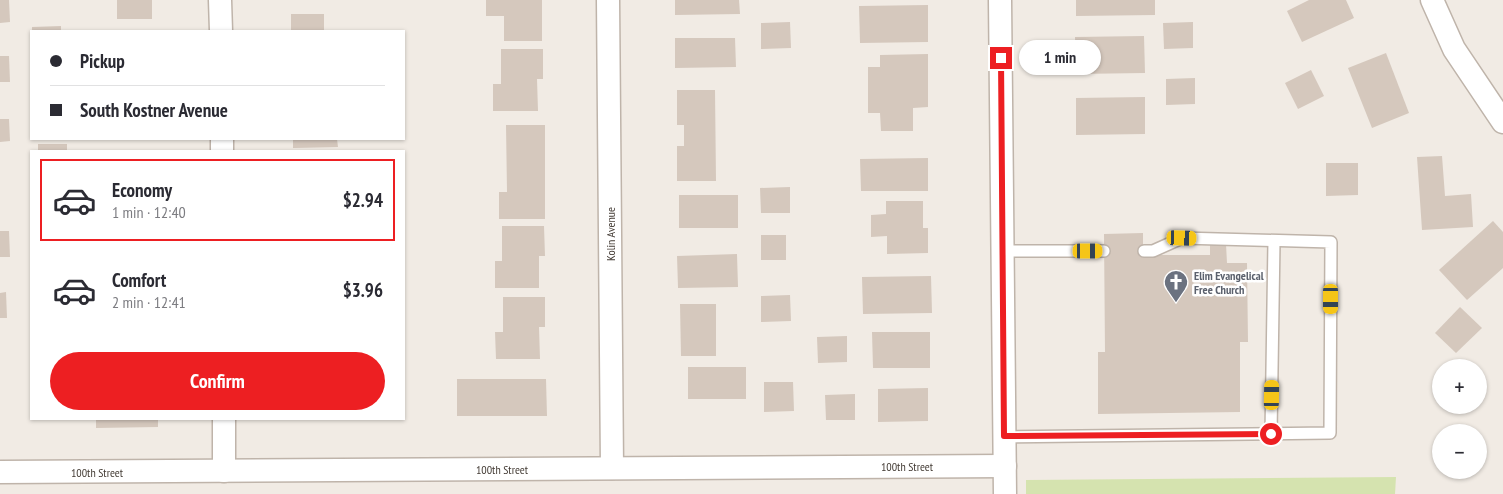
<!DOCTYPE html>
<meta charset="utf-8">
<style>
:root{--surface:#fff;--page:#f2f2f3;--text:#2b2b33;--muted:#7c7c81;--line:#e1e1e2;--accent:#ed1f22}
body{margin:0;font-family:"PT Sans Narrow",sans-serif;background:var(--page);color:var(--text);height:100vh;display:flex;flex-direction:column;font-size:19px;white-space:nowrap}
*{box-sizing:border-box;margin:0}
p{font-size:16px;color:var(--muted)}
.icon{flex:none;width:28px;height:28px;fill:none;stroke:currentColor;stroke-width:2;stroke-linecap:round;stroke-linejoin:round}
.map{position:relative;flex:1;overflow:hidden}
.drawer{position:absolute;left:30px;top:150px;width:375px;height:270px;display:flex;flex-direction:column;background:var(--surface);border-radius:0px;box-shadow:0 1px 4px #0004}
.drawer>*{flex:none}
.guide{position:absolute;left:30px;top:30px;width:375px;height:110px;border-radius:0px;box-shadow:0 1px 4px #0004;display:grid;align-content:center;height:110px;padding:0 20px;background:var(--surface)}
.tools{position:absolute;left:1432px;top:359px;display:grid;gap:10px}
.tools a{display:grid;place-items:center;width:55px;height:55px;border-radius:50%;background:var(--surface);box-shadow:0 1px 4px #0004;font-size:25px}
.end{position:absolute;width:22px;height:22px;margin:-11px;border:6px solid #ed1f22;background:#fff;box-shadow:0 0 0 2px #fff}
.from{border-radius:50%}
.bubble{position:absolute;height:35px;border-radius:18px;background:var(--surface);box-shadow:0 1px 4px #0004;font-size:16px;font-weight:800;line-height:35px;text-align:center}
.car{position:absolute;width:15px;height:30px;margin:-15px -8px;border-radius:6px;box-shadow:0 0 4px 1px #0007;background:linear-gradient(#f5c518 24%,#345 0 40%,#f5c518 0 76%,#345 0 86%,#f5c518 0)}
.guide b{display:flex;align-items:center;gap:18px;height:48px;font-size:19px}
.guide b+b{border-top:1px solid var(--line)}
.guide i{width:12px;height:12px;background:var(--text)}
ul{padding:9px 0 0;list-style:none}
li{display:flex;align-items:center;gap:15px;height:82px;margin:0 10px 8px;padding:0 10px;border:2px solid transparent;border-radius:0px}
li div{flex:1}
li b{display:block;font-size:19px}
li em{font-style:normal;font-weight:800}
li.on{border-color:var(--accent)}
li>.icon{width:45px;height:45px;stroke-width:1.5}
.primary-button{display:flex;gap:10px;margin-top:auto;padding:10px 20px}
.primary-button a{flex:1;height:58px;border-radius:30px;background:var(--accent);color:#fff;font-size:20px;font-weight:800;line-height:58px;text-align:center}
.map>svg:first-child{display:block}
.green{fill:#d5e3af}
.building{fill:#d5c8bd}
.lines{fill:none;stroke-linecap:round;stroke-linejoin:round}
.service-casing{stroke:#bfb4aa;stroke-width:14}
.minor-casing{stroke:#bfb4aa;stroke-width:25}
.service{stroke:#fff;stroke-width:11}
.minor{stroke:#fff;stroke-width:22}
.route{stroke:#ed1f22;stroke-width:6}
.labels{text-anchor:middle;dominant-baseline:central;stroke-width:5;stroke-linejoin:round;paint-order:stroke}
.street-label{font-size:12px;fill:#433b34;stroke:#fff}
.worship-label{font-size:12px;font-weight:bold;fill:#5b616d;stroke:#fff;text-anchor:start}
</style>
<div class="map">
<svg width="1503" height="494" viewBox="0 0 1503 494">
<rect width="100%" height="100%" fill="#f1ebe4"/>
<polygon class="green" points="1396,477 1395,494 1026,494 1026,480"/>
<g class="building">
<polygon points="0,0 9,0 10,22 0,23"/>
<rect x="117" y="0" width="35" height="19"/>
<polygon points="486,0 542,0 542,41 504,41 504,16 486,16"/>
<polygon points="675,0 739,0 740,14 675,15"/>
<polygon points="1076,0 1155,0 1155,15 1076,16"/>
<polygon points="1309,0 1346,0 1354,18 1302,42 1287,11"/>
<polygon points="928,5 928,42 860,43 859,6"/>
<rect x="291" y="14" width="33" height="17"/>
<polygon points="790,22 791,48 761,49 761,23"/>
<polygon points="1193,22 1193,48 1164,49 1163,23"/>
<polygon points="61,26 61,31 32,31 32,27"/>
<polygon points="1144,36 1145,73 1076,74 1075,37"/>
<polygon points="675,38 735,38 736,67 675,68"/>
<polygon points="501,49 543,49 543,79 537,79 538,111 493,111 493,84 501,84"/>
<polygon points="1386,53 1409,113 1372,128 1348,68"/>
<polygon points="928,54 928,107 913,108 913,131 881,131 880,113 868,113 868,67 880,67 880,55"/>
<polygon points="0,56 9,56 10,82 0,82"/>
<polygon points="1311,70 1324,96 1298,109 1285,83"/>
<polygon points="1195,78 1195,104 1166,105 1166,79"/>
<polygon points="677,90 715,90 716,181 677,181 677,146 684,146 684,125 677,125"/>
<polygon points="1145,97 1145,134 1076,135 1076,98"/>
<polygon points="0,119 9,119 10,141 0,142"/>
<polygon points="506,125 545,125 545,219 499,219 499,192 507,192"/>
<polygon points="293,139 337,139 338,147 293,148"/>
<rect x="38" y="144" width="29" height="7"/>
<polygon points="1442,156 1445,196 1471,194 1473,227 1422,230 1417,157"/>
<polygon points="928,158 928,191 861,191 860,159"/>
<polygon points="1326,163 1358,163 1358,195 1326,196"/>
<polygon points="790,187 790,213 761,213 760,188"/>
<rect x="679" y="195" width="59" height="33"/>
<polygon points="886,201 923,201 923,228 928,228 928,253 887,254 887,236 871,237 871,215 886,214"/>
<polygon points="1493,221 1503,232 1503,268 1467,300 1439,270"/>
<polygon points="502,226 544,226 545,256 539,256 539,288 495,288 495,261 502,261"/>
<polygon points="0,231 9,231 10,257 0,257"/>
<polygon points="1143,233 1143,255 1210,255 1210,244 1226,244 1227,263 1247,263 1248,342 1240,342 1240,412 1098,414 1098,352 1105,352 1104,234"/>
<rect x="761" y="235" width="25" height="25"/>
<polygon points="737,254 738,287 678,288 677,256"/>
<polygon points="931,276 932,313 863,314 862,277"/>
<polygon points="6,292 7,318 0,318 0,293"/>
<polygon points="790,295 791,321 761,322 761,296"/>
<polygon points="503,297 545,297 545,327 539,327 540,359 496,359 495,332 503,332"/>
<polygon points="680,304 716,304 716,356 681,356"/>
<polygon points="1460,307 1482,328 1456,353 1435,333"/>
<polygon points="872,332 930,332 930,368 873,368"/>
<polygon points="847,336 847,362 818,363 817,337"/>
<rect x="688" y="367" width="58" height="32"/>
<polygon points="457,379 546,379 547,416 457,416"/>
<polygon points="764,382 793,382 794,411 764,412"/>
<polygon points="928,388 928,421 878,422 878,389"/>
<polygon points="855,394 855,420 826,420 825,395"/>
<polygon points="96,419 158,419 158,427 96,428"/>
</g>
<g class="lines">
<g class="service-casing">
<g id="service">
<polyline points="1003,251 1104,251"/>
<polyline points="1271,434 1274,241"/>
<polyline points="1004,437 1330,433 1331,242 1182,238 1153,251 1144,251"/>
</g>
</g>
<g class="minor-casing">
<g id="minor">
<polyline points="220,0 221,31"/>
<polyline points="608,0 612,468"/>
<polyline points="1000,0 1005,494"/>
<polyline points="1432,0 1454,49 1503,122"/>
<polyline points="222,139 222,151"/>
<polyline points="224,419 224,471"/>
<polyline points="0,472 1005,466"/>
</g>
</g>
<use href="#service" class="service"/>
<use href="#minor" class="minor"/>
</g>
<g class="lines">
<polyline class="route" points="1001,58 1004,436 1271,434"/>
</g>
<defs>
<g id="church-pin" transform="scale(1.25)"><path d="M0 17L-7.5 6A9.5 9.5 0 1 1 7.5 6Z" fill="#6b7280" stroke="#fff"/><path d="M-1.2-6h2.4v3.5h3.3v2.4h-3.3V6h-2.4V-.1h-3.3v-2.4h3.3Z" fill="#fff"/></g>
</defs>
<g fill-rule="evenodd">
<use href="#church-pin" x="1176" y="282"/>
</g>
<g class="labels">
<g class="street-label">
<text transform="translate(610 234) rotate(-90)">Kolin Avenue</text>
<text x="907" y="466">100th Street</text>
<text x="502" y="469">100th Street</text>
<text x="97" y="472">100th Street</text>
</g>
<g class="worship-label">
<text x="1194" y="275">Elim Evangelical<tspan x="1194" dy="14">Free Church</tspan></text>
</g>
</g>
</svg>
<div class="tools">
<a>+</a>
<a>−</a>
</div>
<i class="end from" style="left:1271px;top:434px"></i>
<i class="end" style="left:1001px;top:58px"></i>
<div class="bubble" style="left:1019px;top:40px;width:82px">1 min</div>
<i class="car" style="left:1182px;top:238px;rotate:92deg"></i>
<i class="car" style="left:1088px;top:251px;rotate:90deg"></i>
<i class="car" style="left:1331px;top:299px;rotate:180deg"></i>
<i class="car" style="left:1272px;top:395px;rotate:1deg"></i>
<div class="guide">
<b><i class="from"></i>Pickup</b>
<b><i></i>South Kostner Avenue</b>
</div>
<section class="drawer">
<ul>
<li class="on"><svg class="icon" aria-label="car" viewBox="0 0 24 24"><path d="M5 17H2v-5l4-1 3-4h7l3 4 3 1v5h-3M9 17h6M6 11h13"/><circle cx="7" cy="17" r="2"/><circle cx="17" cy="17" r="2"/></svg><div><b>Economy</b><p>1 min · 12:40</p></div><em>$2.94</em></li>
<li><svg class="icon" aria-label="car" viewBox="0 0 24 24"><path d="M5 17H2v-5l4-1 3-4h7l3 4 3 1v5h-3M9 17h6M6 11h13"/><circle cx="7" cy="17" r="2"/><circle cx="17" cy="17" r="2"/></svg><div><b>Comfort</b><p>2 min · 12:41</p></div><em>$3.96</em></li>
</ul>
<div class="primary-button"><a>Confirm</a></div>
</section>
</div>
